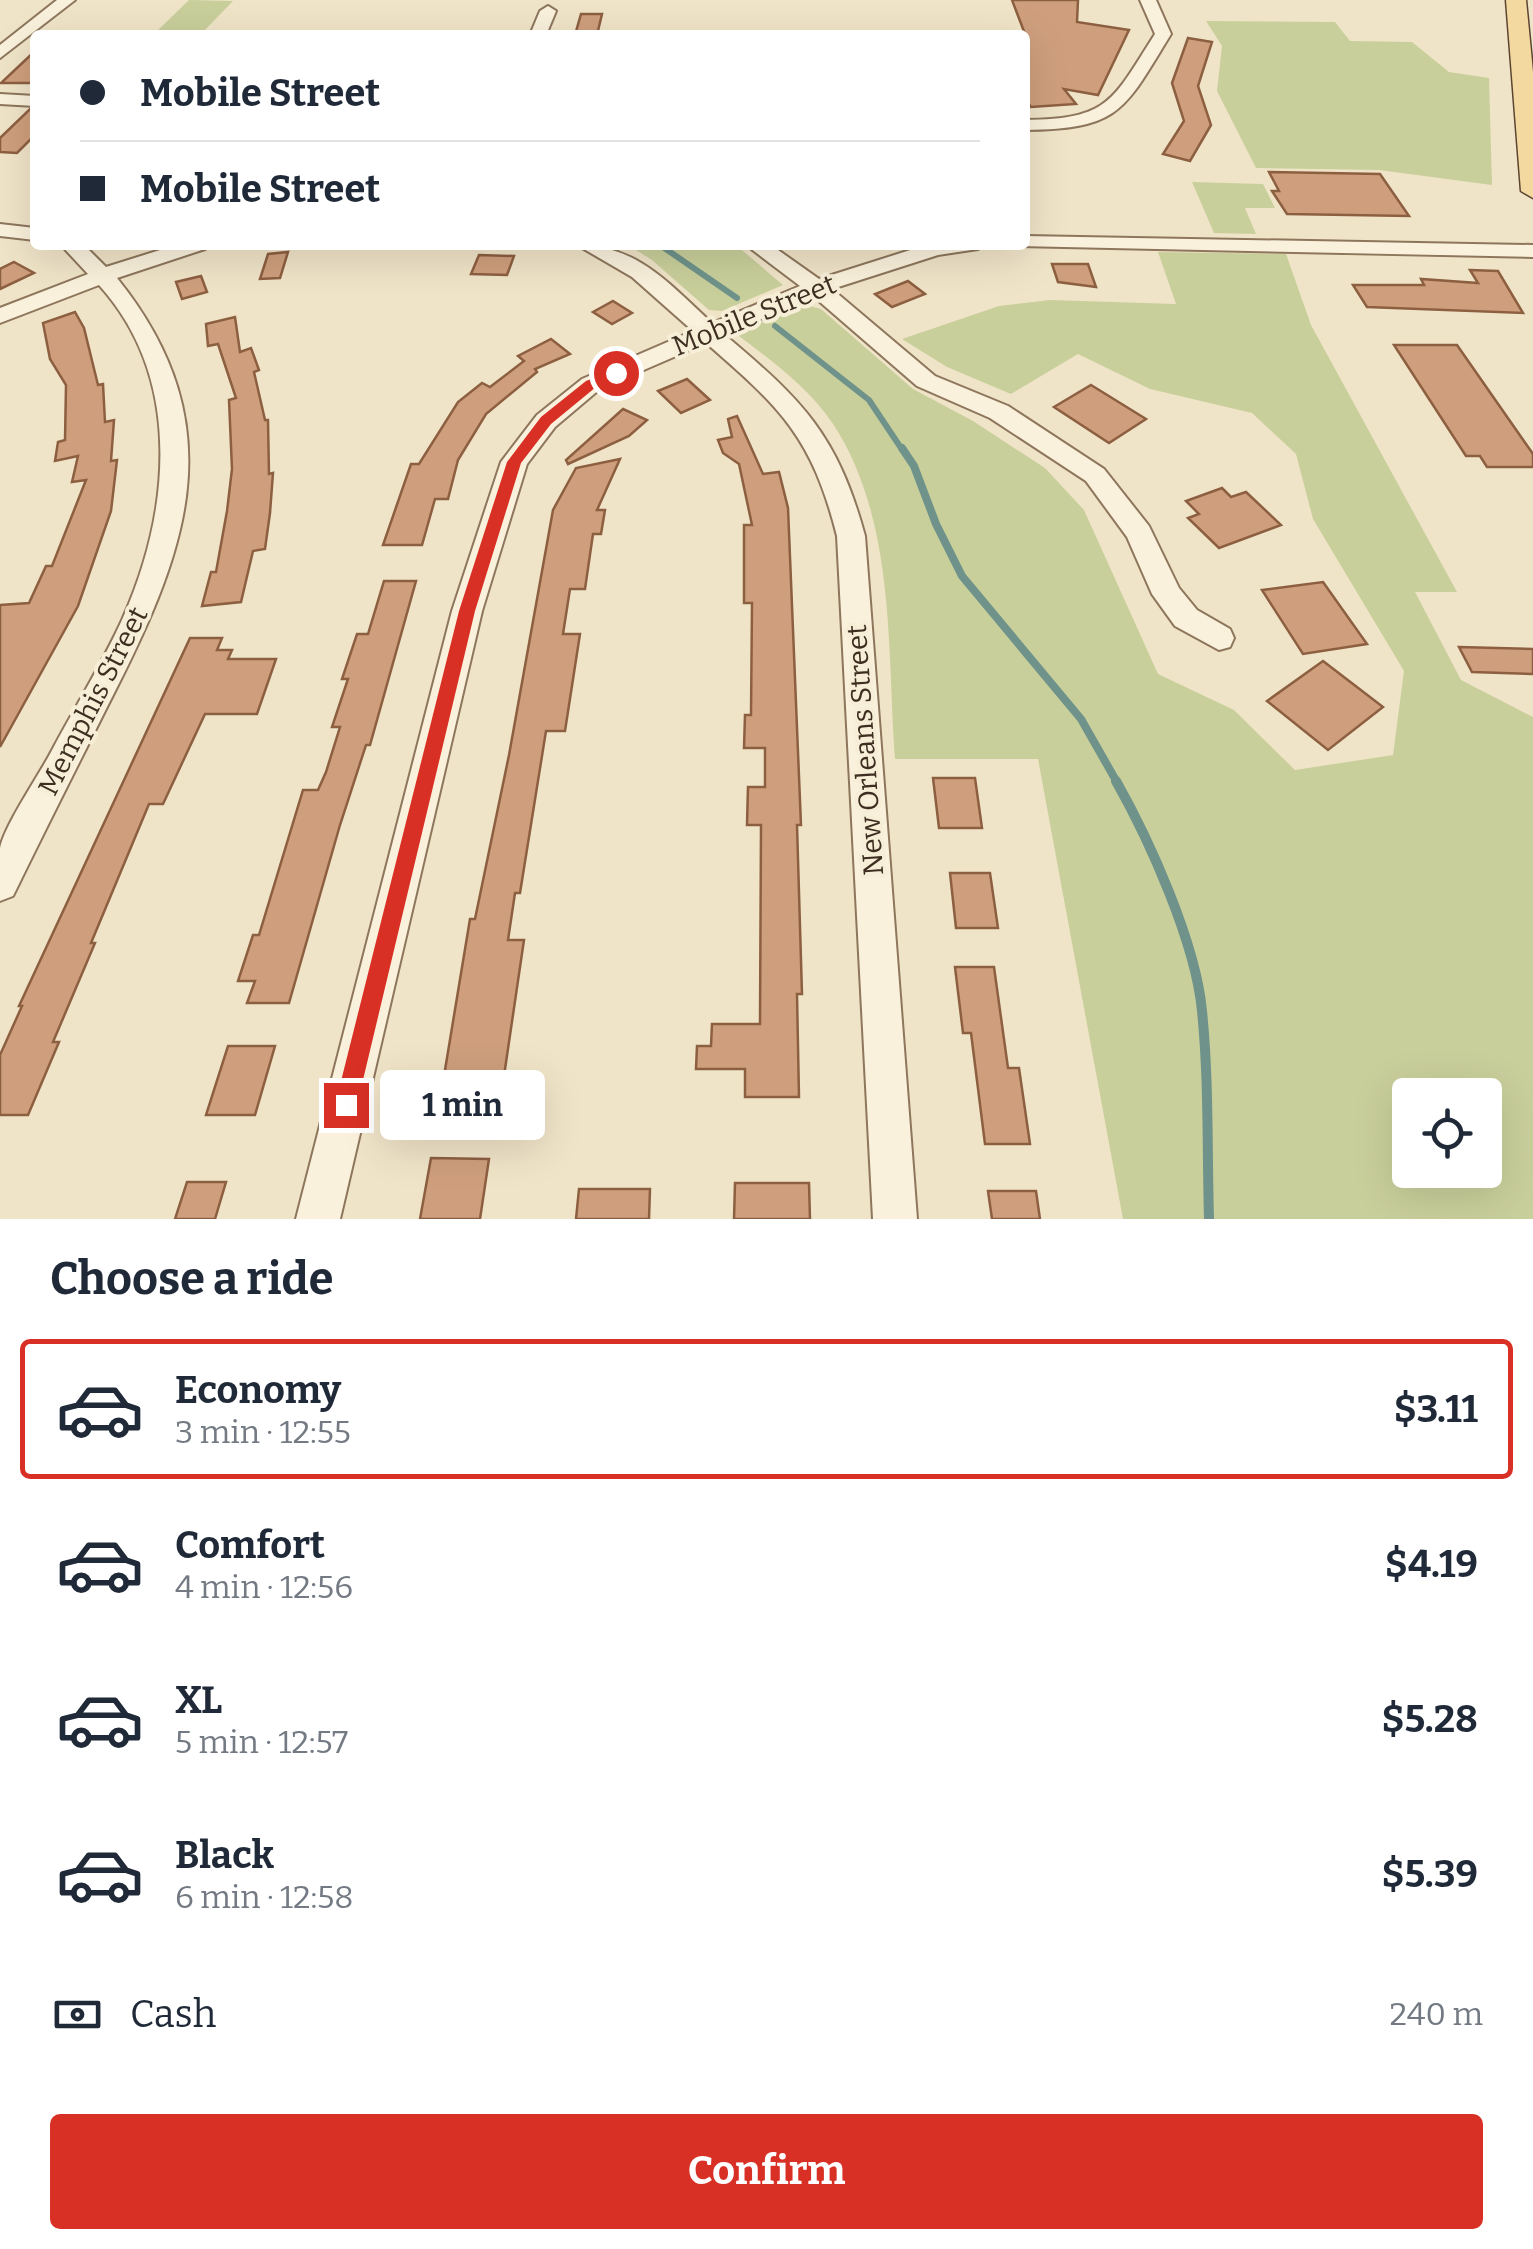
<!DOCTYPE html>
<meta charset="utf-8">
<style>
:root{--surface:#fff;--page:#f6f6f7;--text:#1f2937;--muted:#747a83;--line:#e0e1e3;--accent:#d93025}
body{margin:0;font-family:Bitter,serif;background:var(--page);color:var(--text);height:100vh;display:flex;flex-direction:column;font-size:38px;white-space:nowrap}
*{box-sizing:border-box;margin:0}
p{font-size:32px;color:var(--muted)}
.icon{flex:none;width:55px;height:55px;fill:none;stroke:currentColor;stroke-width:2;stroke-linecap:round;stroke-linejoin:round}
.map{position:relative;height:1219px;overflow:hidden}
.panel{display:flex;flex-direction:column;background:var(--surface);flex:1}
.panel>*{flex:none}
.hud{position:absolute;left:30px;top:30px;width:1000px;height:220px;border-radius:10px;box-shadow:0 10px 40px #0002;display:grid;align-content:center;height:220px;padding:0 50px;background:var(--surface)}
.buttons{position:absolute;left:1392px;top:1078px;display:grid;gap:20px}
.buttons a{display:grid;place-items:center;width:110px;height:110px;border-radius:10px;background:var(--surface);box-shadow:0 10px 40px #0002;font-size:50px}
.end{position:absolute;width:45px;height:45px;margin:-22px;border:12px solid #d93025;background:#fff;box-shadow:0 0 0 5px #fff}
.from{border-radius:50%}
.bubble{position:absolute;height:70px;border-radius:10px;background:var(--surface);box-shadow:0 10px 40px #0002;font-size:32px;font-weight:700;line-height:70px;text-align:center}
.hud b{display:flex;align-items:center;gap:35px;height:95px;font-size:38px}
.hud b+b{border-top:2px solid var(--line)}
.hud i{width:25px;height:25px;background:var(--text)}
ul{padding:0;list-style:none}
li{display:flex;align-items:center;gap:30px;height:140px;margin:0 20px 15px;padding:0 30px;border:5px solid transparent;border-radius:10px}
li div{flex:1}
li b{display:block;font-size:38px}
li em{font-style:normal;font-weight:700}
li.on{border-color:var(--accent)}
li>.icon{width:90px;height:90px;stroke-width:1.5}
h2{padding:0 50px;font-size:45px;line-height:120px}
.pay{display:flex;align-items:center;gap:25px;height:110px;padding:0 50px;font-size:38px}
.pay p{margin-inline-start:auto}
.cta{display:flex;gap:20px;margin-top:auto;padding:20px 50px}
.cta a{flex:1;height:115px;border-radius:10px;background:var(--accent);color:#fff;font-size:40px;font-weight:700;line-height:115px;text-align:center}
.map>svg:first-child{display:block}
.green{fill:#c9cf9b;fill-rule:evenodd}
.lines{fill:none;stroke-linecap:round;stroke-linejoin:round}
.stream-far2{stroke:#6f938a;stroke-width:6}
.stream-far1{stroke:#6f938a;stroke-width:8}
.stream{stroke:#6f938a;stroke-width:10}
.building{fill:#cf9f7d;stroke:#8d5f41;stroke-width:2.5}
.minor-casing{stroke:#8d765c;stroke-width:4}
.major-casing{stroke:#5b4430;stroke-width:3}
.minor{fill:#faf1dc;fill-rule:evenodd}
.major{fill:#f3d9a0;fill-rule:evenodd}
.route{fill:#d93025}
.labels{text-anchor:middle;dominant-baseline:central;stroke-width:8;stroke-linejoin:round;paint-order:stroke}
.street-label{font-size:28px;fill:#3d2e20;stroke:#f7eed8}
</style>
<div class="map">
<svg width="1533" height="1219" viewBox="0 0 1533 1219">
<rect width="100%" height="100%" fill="#f0e4c8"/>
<g class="green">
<polygon points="189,0 233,1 200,35 153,35"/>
<polygon points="1206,21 1335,22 1350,41 1412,42 1449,72 1489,78 1492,185 1379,170 1256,168 1217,91 1222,46"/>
<polygon points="1192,182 1263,184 1275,208 1245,208 1256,234 1214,233"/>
<polygon points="628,245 736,245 783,285 722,311 709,310 652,260"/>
<path d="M1158,252L1286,254L1311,325L1457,592H1415L1461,680L1533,717V1219H1123L1038,759H895C887,649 896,520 833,424C809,388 773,362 739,336L741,328L802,304L821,309L913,389L973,421L1045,468L1084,510L1158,674L1234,710L1295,770L1393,755L1404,671L1313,519L1296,454L1252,413L1150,389L1078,354L1011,394L947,367L902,339L999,306L1050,300L1176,304ZM1410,1095H1485V1170H1410Z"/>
</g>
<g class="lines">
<g class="stream-far2">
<polyline points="660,245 737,298"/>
<polyline points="775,326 869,400 903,451"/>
</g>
<polyline class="stream-far1" points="902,448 914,466 936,524 962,576 1081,719 1118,784"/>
<path class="stream" d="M1116,781C1150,841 1196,944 1202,1011C1209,1080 1207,1150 1209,1219"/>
</g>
<g class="building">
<polygon points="1012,0 1078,0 1077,22 1129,30 1098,95 1064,89 1076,104 1031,107 1025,99 1025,34"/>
<polygon points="581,14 602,14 597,35 575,35"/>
<polygon points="1188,38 1212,42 1198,86 1211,125 1190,161 1163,154 1184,121 1172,83"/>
<polygon points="35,51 35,83 1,83"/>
<polygon points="30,109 35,110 35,135 17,153 0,152 0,138"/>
<polygon points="1269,172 1380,174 1409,216 1287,214 1272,191 1279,191"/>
<polygon points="288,252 280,278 260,279 268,254"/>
<polygon points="479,255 514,256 507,275 471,274"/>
<polygon points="14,262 34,273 0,289 0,269"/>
<polygon points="1052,264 1088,264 1096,287 1058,282"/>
<polygon points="1470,270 1498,271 1523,313 1367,307 1353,285 1424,285 1421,279 1478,283"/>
<polygon points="201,276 207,292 182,299 176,282"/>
<polygon points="908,281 925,294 892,307 875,294"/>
<polygon points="613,301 632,313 612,324 593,312"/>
<polygon points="75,312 84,328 98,385 103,384 105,422 114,420 111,461 117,460 111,511 78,606 0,747 0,605 29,603 46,566 52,566 86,480 72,482 78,456 55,461 58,442 65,440 66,385 50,359 43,323"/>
<polygon points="235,317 240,352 251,348 259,370 254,372 265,420 268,420 269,474 273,473 270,513 265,549 253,551 241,602 202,606 211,572 216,572 227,511 232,469 229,400 236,398 218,344 208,346 206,324"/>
<polygon points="551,339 570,354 535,369 537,372 486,414 458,460 448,499 435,499 422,545 383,545 411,464 419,464 458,402 482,383 490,387 524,361 518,356"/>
<polygon points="1394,345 1457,345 1533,454 1533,467 1487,467 1480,456 1466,456"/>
<polygon points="687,379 710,400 681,413 658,391"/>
<polygon points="1091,385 1146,419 1109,443 1054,407"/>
<polygon points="623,409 647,420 629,436 568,464 566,460"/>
<polygon points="737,416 763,474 779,472 788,508 801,825 797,825 802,994 797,994 799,1097 745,1097 745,1069 696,1069 697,1046 711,1046 712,1024 760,1024 761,825 747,825 748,787 765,787 765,748 744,748 745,715 751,715 752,603 744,603 744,525 752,525 739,464 723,453 718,440 732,437 728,419"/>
<polygon points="620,459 597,510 605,510 601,534 593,534 585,589 570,589 563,634 580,634 565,731 546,731 520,893 515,893 508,940 524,940 504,1076 444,1076 470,919 475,919 509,755 553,510 576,468"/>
<polygon points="1222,488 1231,497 1246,492 1281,525 1219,548 1188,518 1199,514 1186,501"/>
<polygon points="384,581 416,581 370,745 366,745 340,825 289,1003 247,1003 255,981 238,981 253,935 259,935 303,790 318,790 326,772 340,727 332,727 348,679 342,679 357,634 368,634"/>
<polygon points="1323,582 1367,644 1303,654 1262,590"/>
<polygon points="190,638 222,638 217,650 232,650 228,659 276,659 257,714 205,714 163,804 149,804 91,943 95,943 53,1042 59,1042 28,1115 0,1115 0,1055 22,1006 19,1006"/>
<polygon points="1459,647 1533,649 1533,674 1472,672"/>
<polygon points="1323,661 1383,707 1328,750 1267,701"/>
<polygon points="933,778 975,778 982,828 939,828"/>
<polygon points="950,873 990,873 998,928 956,928"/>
<polygon points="955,967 994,967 1008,1068 1019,1068 1030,1144 985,1144 971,1033 963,1033"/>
<polygon points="228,1046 275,1046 255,1115 206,1115"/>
<polygon points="431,1158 489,1159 480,1219 420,1219"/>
<polygon points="187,1182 226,1182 215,1219 175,1219"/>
<polygon points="735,1183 809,1183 810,1219 734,1219"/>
<polygon points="579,1189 650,1189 649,1219 576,1219"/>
<polygon points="988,1191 1036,1191 1040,1219 992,1219"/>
</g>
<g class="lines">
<g class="minor-casing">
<g id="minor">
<polygon points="57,0 75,0 0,58 0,45"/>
<path d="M1140,0H1156L1171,34C1124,110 1121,129 1025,130V120C1110,119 1112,101 1155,34Z"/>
<polygon points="548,6 556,11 546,35 530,35 540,11"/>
<polygon points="0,94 35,96 35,106 0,104"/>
<polygon points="0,224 35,228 35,240 0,236"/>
<polygon points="1025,236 1533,245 1533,257 1018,246 1025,245"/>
<path d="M61,245H84L106,267L176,245H209L205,249L117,278C239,430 184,557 105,711C74,773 43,834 13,896L0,901C0,885 0,864 0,848C5,825 37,778 50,754C73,710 101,666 122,620C170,513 184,379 99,285L0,323V308L88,274Z"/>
<path d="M577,245C638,245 670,285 712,323L800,286L746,245H771L819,279L926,245H982L978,249L938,255L832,289L935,376L1008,406L1104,469L1149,526L1179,588L1197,610L1230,629L1234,638L1230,647L1219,650L1175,626L1152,594L1127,537L1086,481L990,418L917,386L813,296L725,335C803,401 837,434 865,536L917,1219H873L837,536C812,437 781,408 706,343L600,389L555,427L527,464L482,611L340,1219H296L452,611L501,462L537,415L582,379L693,331L632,277Z"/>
</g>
</g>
<g class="major-casing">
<polygon id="major" points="1506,0 1526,0 1533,72 1533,198 1521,191"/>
</g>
<use href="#minor" class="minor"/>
<use href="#major" class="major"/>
</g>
<polygon class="route" points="616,369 620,370 620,376 596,387 551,424 521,463 475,611 357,1105 354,1113 346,1116 338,1113 335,1105 459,611 507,462 541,417 586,381"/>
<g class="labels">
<g class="street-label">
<text transform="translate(754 315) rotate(-22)">Mobile Street</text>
<text transform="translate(93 701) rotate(-63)">Memphis Street</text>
<text transform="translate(865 750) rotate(-94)">New Orleans Street</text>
</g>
</g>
</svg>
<div class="buttons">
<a><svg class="icon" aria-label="locate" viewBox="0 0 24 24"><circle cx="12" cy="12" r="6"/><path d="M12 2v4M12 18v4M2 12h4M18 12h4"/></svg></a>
</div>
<i class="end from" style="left:616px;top:373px"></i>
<i class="end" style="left:346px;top:1105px"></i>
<div class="bubble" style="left:380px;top:1070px;width:165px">1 min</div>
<div class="hud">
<b><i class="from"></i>Mobile Street</b>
<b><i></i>Mobile Street</b>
</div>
</div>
<section class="panel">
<h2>Choose a ride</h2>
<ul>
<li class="on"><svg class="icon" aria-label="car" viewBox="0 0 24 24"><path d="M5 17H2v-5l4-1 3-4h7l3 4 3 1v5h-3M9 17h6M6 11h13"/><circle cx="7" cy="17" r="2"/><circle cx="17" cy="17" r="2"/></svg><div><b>Economy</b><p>3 min · 12:55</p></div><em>$3.11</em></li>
<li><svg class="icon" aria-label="car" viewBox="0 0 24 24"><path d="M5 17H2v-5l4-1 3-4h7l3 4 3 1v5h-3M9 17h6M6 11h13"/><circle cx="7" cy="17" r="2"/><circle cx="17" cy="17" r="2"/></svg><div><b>Comfort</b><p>4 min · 12:56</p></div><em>$4.19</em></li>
<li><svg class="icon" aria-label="car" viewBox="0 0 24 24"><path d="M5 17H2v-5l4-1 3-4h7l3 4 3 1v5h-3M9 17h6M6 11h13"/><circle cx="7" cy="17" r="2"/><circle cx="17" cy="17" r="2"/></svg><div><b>XL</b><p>5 min · 12:57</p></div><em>$5.28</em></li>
<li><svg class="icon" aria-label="car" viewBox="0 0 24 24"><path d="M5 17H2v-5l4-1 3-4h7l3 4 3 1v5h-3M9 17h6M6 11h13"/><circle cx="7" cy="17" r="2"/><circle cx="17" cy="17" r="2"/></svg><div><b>Black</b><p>6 min · 12:58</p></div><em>$5.39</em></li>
</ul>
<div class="pay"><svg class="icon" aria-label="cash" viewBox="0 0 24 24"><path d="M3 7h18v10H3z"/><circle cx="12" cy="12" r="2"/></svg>Cash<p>240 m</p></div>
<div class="cta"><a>Confirm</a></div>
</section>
